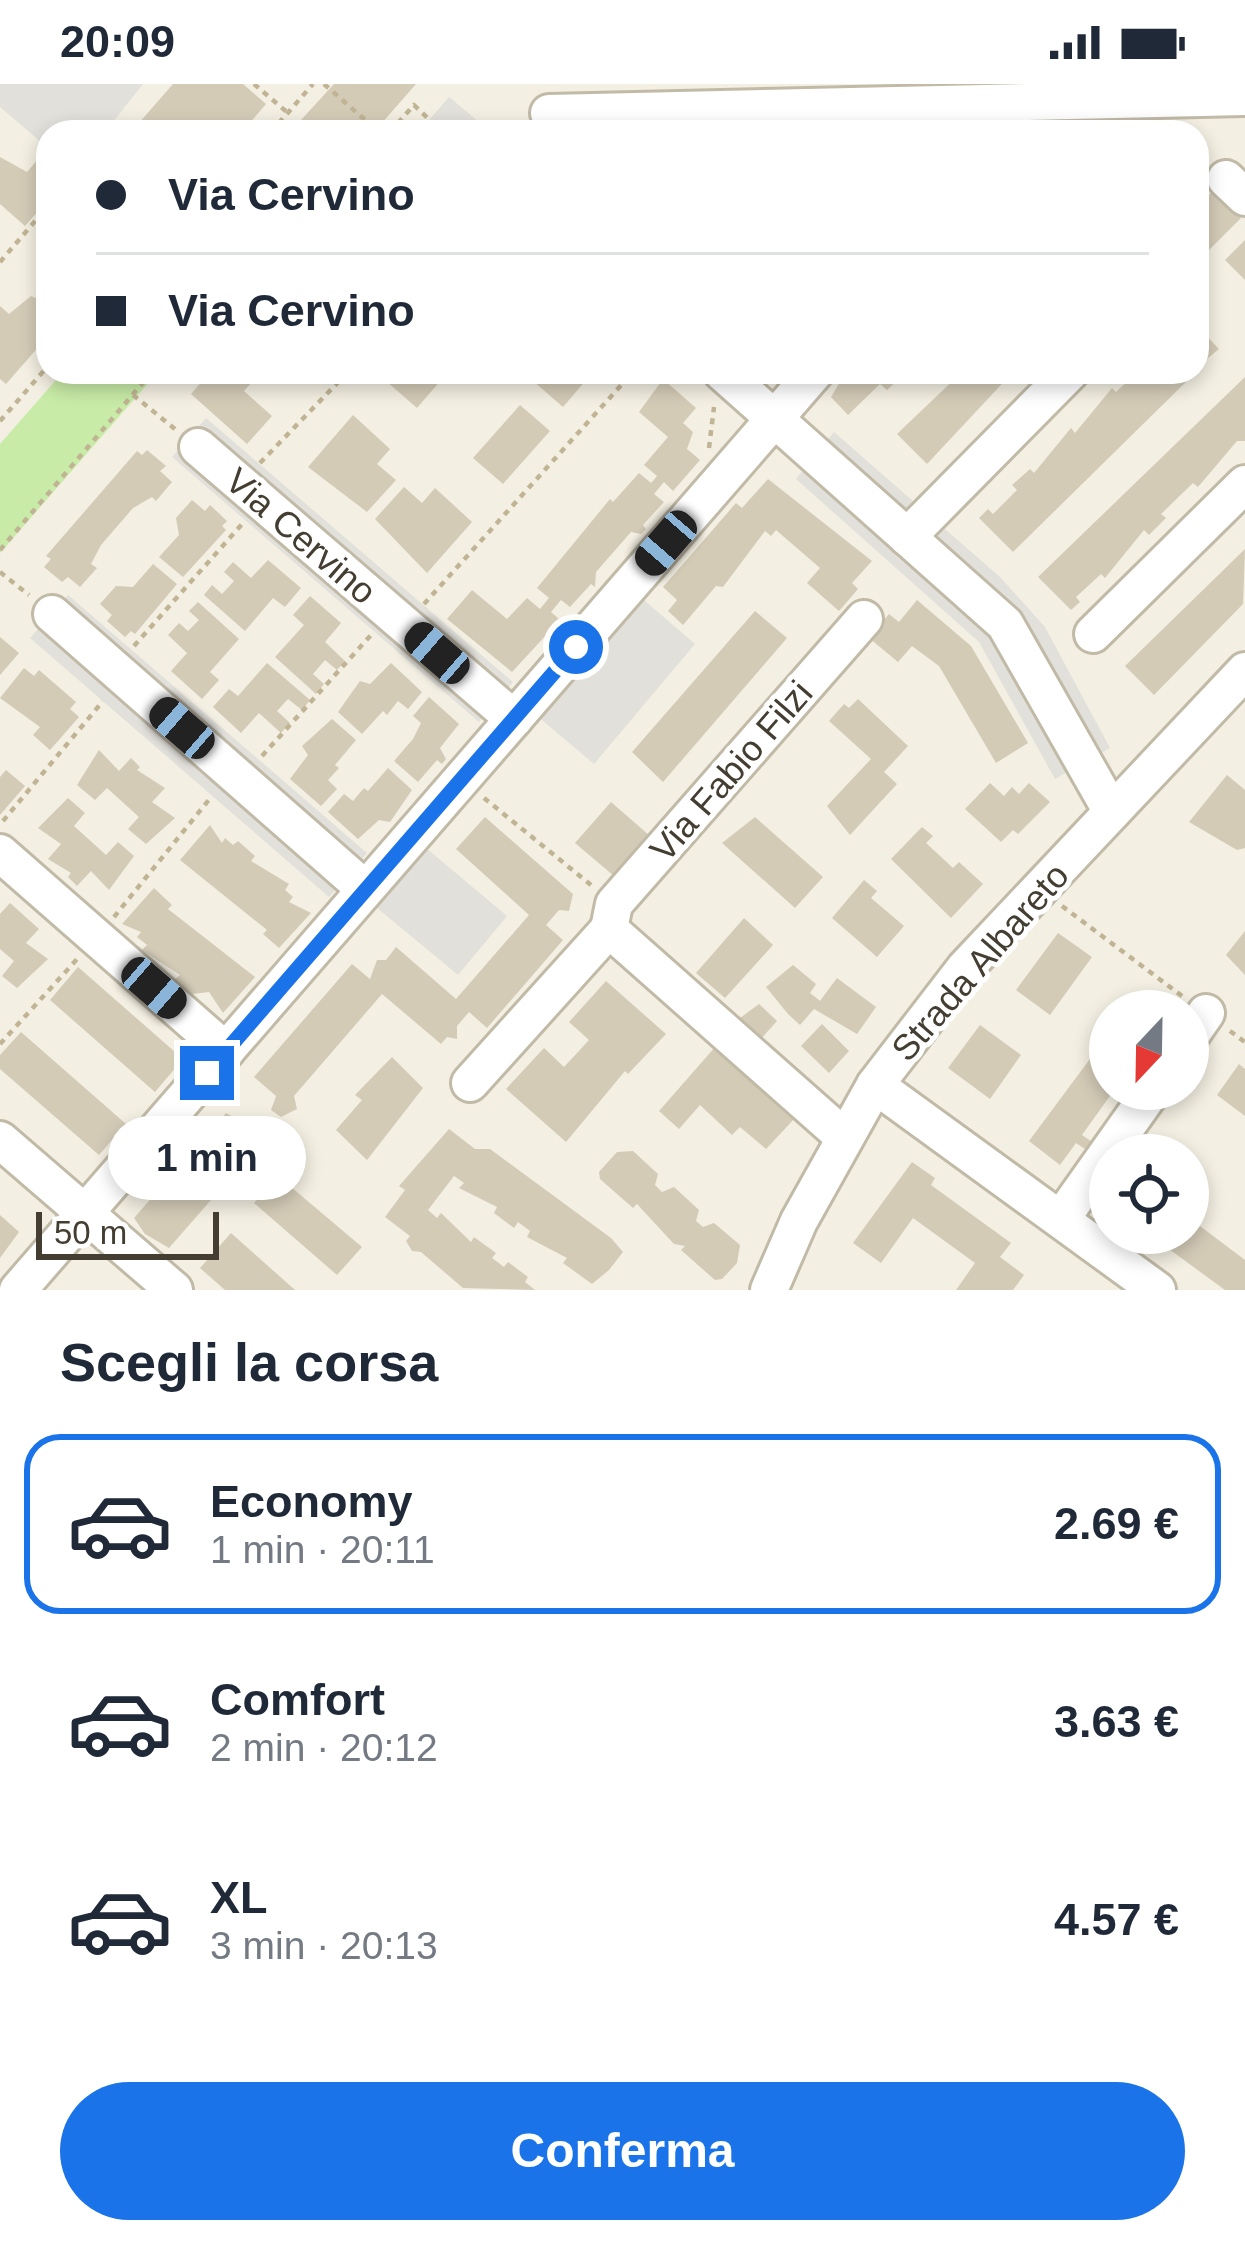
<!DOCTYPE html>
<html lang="it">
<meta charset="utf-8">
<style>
:root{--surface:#fff;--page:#f2f2f3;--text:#1f2937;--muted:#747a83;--line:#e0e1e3;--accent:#1a73e8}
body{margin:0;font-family:Helvetica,sans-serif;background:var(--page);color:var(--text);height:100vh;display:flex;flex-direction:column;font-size:45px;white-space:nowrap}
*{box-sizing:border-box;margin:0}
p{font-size:39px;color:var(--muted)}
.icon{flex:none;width:66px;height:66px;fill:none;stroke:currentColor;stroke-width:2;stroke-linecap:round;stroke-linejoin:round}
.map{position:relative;height:1206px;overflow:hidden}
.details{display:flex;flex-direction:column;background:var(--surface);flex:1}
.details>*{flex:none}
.guide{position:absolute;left:36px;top:36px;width:1173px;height:264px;border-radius:36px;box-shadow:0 6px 18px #0003;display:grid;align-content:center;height:264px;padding:0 60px;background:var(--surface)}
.needle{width:78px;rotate:202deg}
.fabs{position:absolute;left:1089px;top:906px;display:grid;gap:24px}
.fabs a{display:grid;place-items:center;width:120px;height:120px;border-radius:50%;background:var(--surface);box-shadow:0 6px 18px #0003;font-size:60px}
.scale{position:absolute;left:36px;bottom:30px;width:183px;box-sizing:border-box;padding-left:12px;border:6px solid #443e32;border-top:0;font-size:33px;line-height:42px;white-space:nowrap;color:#443e32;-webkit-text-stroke:9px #fff;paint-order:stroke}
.end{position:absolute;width:54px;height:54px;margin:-27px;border:15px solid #1a73e8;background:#fff;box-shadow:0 0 0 6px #fff}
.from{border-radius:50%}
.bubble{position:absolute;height:84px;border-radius:42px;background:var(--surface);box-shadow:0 6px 18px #0003;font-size:39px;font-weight:800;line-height:84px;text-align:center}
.car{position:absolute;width:36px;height:72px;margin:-36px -18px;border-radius:15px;box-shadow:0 0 9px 3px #0007;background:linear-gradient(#222 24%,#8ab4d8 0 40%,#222 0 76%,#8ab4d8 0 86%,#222 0)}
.guide b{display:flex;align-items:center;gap:42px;height:114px;font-size:45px}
.guide b+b{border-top:3px solid var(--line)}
.guide i{width:30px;height:30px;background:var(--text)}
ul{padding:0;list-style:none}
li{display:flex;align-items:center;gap:36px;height:180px;margin:0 24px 18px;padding:0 36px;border:6px solid transparent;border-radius:36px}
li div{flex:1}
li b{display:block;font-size:45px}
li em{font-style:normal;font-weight:800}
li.current{border-color:var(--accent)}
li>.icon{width:108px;height:108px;stroke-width:1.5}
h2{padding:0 60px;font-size:54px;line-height:144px}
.button{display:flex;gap:24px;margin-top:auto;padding:24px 60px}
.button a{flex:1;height:138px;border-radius:72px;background:var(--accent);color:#fff;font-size:48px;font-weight:800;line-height:138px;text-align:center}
.status{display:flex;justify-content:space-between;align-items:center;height:84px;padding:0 60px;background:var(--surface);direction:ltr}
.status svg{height:33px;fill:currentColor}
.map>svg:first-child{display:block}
.green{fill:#c8eba7}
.parking{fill:#e2e0db}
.building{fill:#d4cbb7}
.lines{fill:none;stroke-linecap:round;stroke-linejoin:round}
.minor-casing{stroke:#c1baa7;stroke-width:42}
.path{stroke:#c1b494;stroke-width:4.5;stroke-dasharray:6 6;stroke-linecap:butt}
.minor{stroke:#fff;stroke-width:36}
.route{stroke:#1a73e8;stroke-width:15}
.labels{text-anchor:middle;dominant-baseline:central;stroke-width:10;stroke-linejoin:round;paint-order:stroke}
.street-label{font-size:36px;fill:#443e32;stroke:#fff}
</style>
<div class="status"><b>20:09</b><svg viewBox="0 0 49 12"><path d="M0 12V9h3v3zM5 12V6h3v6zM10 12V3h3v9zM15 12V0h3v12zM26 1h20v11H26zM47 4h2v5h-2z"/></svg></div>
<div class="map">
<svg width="1245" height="1206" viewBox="0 0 1245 1206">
<rect width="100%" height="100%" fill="#f3efe2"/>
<polygon class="green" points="63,288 158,288 0,469 0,360"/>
<g class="parking">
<polygon points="0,0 143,0 105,48 48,48 48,64 0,23"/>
<polygon points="449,13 491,48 419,48"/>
<polygon points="206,334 513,598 479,638 172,373"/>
<polygon points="834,348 1000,493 1045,543 1110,664 1055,695 979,558 796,395"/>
<polygon points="637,510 695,560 594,680 535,630"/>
<polygon points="68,511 367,769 329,813 30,554"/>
<polygon points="426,764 507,832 458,891 376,823"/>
</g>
<g class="building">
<polygon points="173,0 243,0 266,20 242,48 131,48"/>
<polygon points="334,0 416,0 374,48 290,48"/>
<rect x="1133" y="42" width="44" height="6"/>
<polygon points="0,73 27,88 39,74 48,81 48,116 25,142 0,120"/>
<polygon points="1214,106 1241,134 1197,178 1197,123"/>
<polygon points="1245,156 1245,196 1225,176"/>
<polygon points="31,212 48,219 48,252 6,300 0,295 0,222 9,230"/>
<polygon points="1197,242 1219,265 1197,283"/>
<polygon points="210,288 261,288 244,307 272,332 247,360 191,310"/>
<polygon points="395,288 448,288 417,324 386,297"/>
<polygon points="539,288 593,288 563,323 532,296"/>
<polygon points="846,288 850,291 906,288 887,306 880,300 848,331 831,313"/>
<polygon points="962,288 1013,288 927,380 897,350"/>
<polygon points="1137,288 1193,291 1013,468 979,434 988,425 993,430 1017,406 1012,401 1030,385 1034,389 1071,344 1075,349 1112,304 1116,308"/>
<polygon points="1245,293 1245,357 1237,357 1198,403 1193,399 1161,430 1166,434 1149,451 1144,446 1105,494 1101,490 1076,513 1080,518 1071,526 1038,493"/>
<polygon points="663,295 696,324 683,339 693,348 687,365 700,376 673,407 664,398 654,410 664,418 643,441 646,445 641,450 631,448 596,488 595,503 591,500 570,523 561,516 551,528 560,536 512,588 447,535 472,506 507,535 527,514 540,525 549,514 537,504 610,415 613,418 639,389 651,399 657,392 644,381 668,353 639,328"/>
<polygon points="520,321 550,347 503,400 473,374"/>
<polygon points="353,331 390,365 377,380 396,396 367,428 308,383"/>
<polygon points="147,366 166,382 160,387 172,398 156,417 152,413 133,424 101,461 91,480 97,484 80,503 68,493 62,498 44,483 51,475 46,472 137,367 142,371"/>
<polygon points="768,395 872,477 852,499 858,505 839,527 807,499 820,484 776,446 771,452 765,447 723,503 716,502 683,541 668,527 677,516 663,503 736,419 742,424"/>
<polygon points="404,403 422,419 435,404 472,438 427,489 375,435"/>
<polygon points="192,416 205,427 210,421 227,437 222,442 226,446 183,493 159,473 179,451 176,434"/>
<polygon points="1245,465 1243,520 1154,611 1125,582"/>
<polygon points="268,476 301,504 285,523 273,514 245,547 204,511 212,501 222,510 234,497 224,488 233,478 251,494"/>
<polygon points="153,480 177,500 135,550 131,547 125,553 107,537 112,531 100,520 116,502 133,503"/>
<polygon points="310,512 341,539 325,558 345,577 337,586 325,576 313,590 324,600 316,610 275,573 304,541 293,531"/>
<polygon points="917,516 971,562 1028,659 996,679 939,582 912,562 898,578 869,554 889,530 899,538"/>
<polygon points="198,518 239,555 210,588 219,596 202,615 171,587 187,569 168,551 179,539 188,547 199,536 189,527"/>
<polygon points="755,527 787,554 663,698 632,668"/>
<polygon points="0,553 19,569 0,591"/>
<polygon points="267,579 310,616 302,626 288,615 277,627 290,639 281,649 259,629 241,649 213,623 229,605 238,612"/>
<polygon points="391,579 422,608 408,625 398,617 387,631 383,627 362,650 338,628 360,597 370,600"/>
<polygon points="24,584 34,592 39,586 76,618 70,625 79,633 50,666 33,651 40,643 0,614"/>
<polygon points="429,613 459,640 440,664 446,675 442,680 437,676 418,698 394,677 413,655 421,639 413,632"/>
<polygon points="858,615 908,662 884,688 897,700 850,751 827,722 871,675 829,637 844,620 849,624"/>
<polygon points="332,635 356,656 335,681 339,684 328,696 337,705 321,722 290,695 308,671 302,662"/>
<polygon points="99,666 119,687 131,674 140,683 137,686 165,704 152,718 175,734 146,760 128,745 139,733 107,704 95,716 77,701"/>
<polygon points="388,684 412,706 390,738 379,736 358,755 328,728 344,710 353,717 364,704 368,707"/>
<polygon points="6,686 25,702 0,731 0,693"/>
<polygon points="1227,691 1245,706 1245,764 1237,766 1189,738"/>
<polygon points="990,699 1004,712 1012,703 1019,710 1029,699 1050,718 1018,750 1013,746 1001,758 965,725"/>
<polygon points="68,714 85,729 74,742 106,771 118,758 134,772 109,806 91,787 77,802 68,793 71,789 48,775 61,760 38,744"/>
<polygon points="611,718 650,752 614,792 575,759"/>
<polygon points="485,733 573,810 569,827 559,826 546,841 563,856 487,944 469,928 457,942 457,955 447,953 441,960 382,910 294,1012 297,1025 281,1033 271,1026 276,1012 254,993 352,880 370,895 377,876 386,876 396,863 456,915 529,831 456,765"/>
<polygon points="755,733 823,793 795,824 722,759"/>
<polygon points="210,741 222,759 225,754 233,761 238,757 255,772 251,777 289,800 285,806 293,813 289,818 311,829 279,864 263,850 267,846 180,776"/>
<polygon points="922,743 933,752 926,759 953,784 959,778 983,800 951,834 891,775"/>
<polygon points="864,796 877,807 871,814 904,842 877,873 832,834"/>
<polygon points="154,804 172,821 168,825 255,893 223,929 209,908 192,910 175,895 180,891 142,866 147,861 137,853 141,848 122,840"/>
<polygon points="10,819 39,845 26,859 48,875 17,904 2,892 14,877 0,865 0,830"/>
<polygon points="744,834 773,861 725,914 696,889"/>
<polygon points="1245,847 1245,891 1226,871"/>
<polygon points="1058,849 1092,873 1050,931 1016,906"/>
<polygon points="793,881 816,900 810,909 820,917 837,894 876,923 857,950 814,925 800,941 788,930 766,903"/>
<polygon points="78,883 183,975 155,1008 50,916"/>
<polygon points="606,897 666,950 628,990 625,987 566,1058 506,1005 544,964 564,983 589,956 569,938"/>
<polygon points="1140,907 1168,927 1125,927"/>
<polygon points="759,920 777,937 759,957 736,937"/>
<polygon points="822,940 849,967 829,989 801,962"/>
<polygon points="980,941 1021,971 990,1015 948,984"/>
<polygon points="21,948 126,1040 99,1071 0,985 0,971"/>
<polygon points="1110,948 1110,1005 1130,1010 1125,1018 1112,1009 1082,1051 1094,1059 1088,1067 1076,1059 1060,1081 1029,1057"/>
<polygon points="716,962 796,1033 766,1065 740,1043 732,1051 700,1021 679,1045 659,1027"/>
<polygon points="392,973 423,1004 367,1076 336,1046 362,1016 355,1011"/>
<polygon points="1239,980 1245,985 1245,1032 1217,1011"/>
<polygon points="226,1029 248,1041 248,1049 260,1060 169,1164 145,1150 134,1134"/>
<polygon points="449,1045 475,1065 490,1065 611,1154 623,1168 609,1186 592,1200 563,1179 567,1174 527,1153 530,1147 518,1138 514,1144 494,1129 497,1123 459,1104 464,1099 454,1092 428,1126 437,1134 441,1129 471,1158 474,1153 496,1169 492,1174 504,1183 508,1178 528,1193 525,1198 535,1206 463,1204 421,1168 412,1167 406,1157 410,1152 385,1133 405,1106 399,1102"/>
<polygon points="633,1067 658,1090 655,1101 662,1108 674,1103 699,1126 696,1137 703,1143 714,1139 740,1161 737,1179 722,1195 715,1196 681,1166 685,1162 674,1160 637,1120 633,1124 600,1095 599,1088 617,1068"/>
<polygon points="912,1078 935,1094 931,1101 1011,1159 1000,1173 1024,1191 1013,1206 956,1206 975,1179 913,1134 881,1179 853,1159"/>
<polygon points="278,1092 362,1163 337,1191 254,1119"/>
<polygon points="0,1131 19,1148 0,1174"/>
<polygon points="1188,1133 1245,1176 1245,1206 1225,1206 1147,1149 1188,1149"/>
<polygon points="231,1149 295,1206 225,1206 200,1184"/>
</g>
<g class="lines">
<g class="minor-casing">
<g id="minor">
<polyline points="549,29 1245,13"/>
<polyline points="1226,95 1245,113"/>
<polyline points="722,288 1005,540 1112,728"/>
<polyline points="198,363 514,635"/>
<polyline points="907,453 1070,288"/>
<polyline points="52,530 365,805"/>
<polyline points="1093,550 1245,400"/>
<polyline points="0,769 226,967"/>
<polyline points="1188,955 1206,929"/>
<polyline points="470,999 609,845"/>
<polyline points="875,1001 1157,1206"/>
<polyline points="844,1053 609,845 614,820 864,535"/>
<polyline points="0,1056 174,1206"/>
<polyline points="1061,1135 1153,1005"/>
<polyline points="18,1206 815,288"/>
<polyline points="769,1206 799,1137 875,1001 965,884 1245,587"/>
</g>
</g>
<g class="path">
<polyline points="254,0 288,29"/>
<polyline points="324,0 379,48"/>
<polyline points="271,48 313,0"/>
<polyline points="390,48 414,21 439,45"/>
<polyline points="0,178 48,122"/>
<polyline points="133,311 175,345"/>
<polyline points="0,337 48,282"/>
<polyline points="709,364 714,323"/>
<polyline points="260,379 348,288"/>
<polyline points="0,466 152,288"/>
<polyline points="0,488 29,511"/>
<polyline points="424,520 633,288"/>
<polyline points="134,562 242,440"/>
<polyline points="262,672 371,551"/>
<polyline points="484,714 591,801"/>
<polyline points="3,737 103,617"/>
<polyline points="1062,822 1182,912"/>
<polyline points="114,833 212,712"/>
<polyline points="1230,947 1245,958"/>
<polyline points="0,960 79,873"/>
</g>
<use href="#minor" class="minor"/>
</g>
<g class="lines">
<polyline class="route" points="207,989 576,563"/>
</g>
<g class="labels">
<g class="street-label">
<text transform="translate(301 452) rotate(41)">Via Cervino</text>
<text transform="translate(731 687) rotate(-49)">Via Fabio Filzi</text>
<text transform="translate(980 878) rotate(-49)">Strada Albareto</text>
</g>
</g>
</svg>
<div class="fabs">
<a><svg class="needle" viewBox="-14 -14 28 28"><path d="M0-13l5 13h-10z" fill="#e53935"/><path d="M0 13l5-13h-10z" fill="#747a83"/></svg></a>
<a><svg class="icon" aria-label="locate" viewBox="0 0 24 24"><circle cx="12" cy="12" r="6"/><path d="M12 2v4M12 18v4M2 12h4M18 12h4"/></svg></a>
</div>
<div class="scale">50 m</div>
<i class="end from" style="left:576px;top:563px"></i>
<i class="end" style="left:207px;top:989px"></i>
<div class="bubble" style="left:108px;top:1032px;width:198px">1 min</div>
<i class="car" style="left:666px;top:459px;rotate:221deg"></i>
<i class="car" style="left:437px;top:569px;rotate:311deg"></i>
<i class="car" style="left:182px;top:644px;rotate:311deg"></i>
<i class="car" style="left:154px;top:904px;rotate:131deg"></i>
<div class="guide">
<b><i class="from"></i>Via Cervino</b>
<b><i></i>Via Cervino</b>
</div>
</div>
<section class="details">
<h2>Scegli la corsa</h2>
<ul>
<li class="current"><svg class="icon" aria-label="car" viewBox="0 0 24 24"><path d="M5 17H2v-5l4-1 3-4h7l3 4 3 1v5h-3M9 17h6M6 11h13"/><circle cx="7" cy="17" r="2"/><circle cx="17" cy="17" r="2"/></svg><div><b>Economy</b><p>1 min · 20:11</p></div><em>2.69 €</em></li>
<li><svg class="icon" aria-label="car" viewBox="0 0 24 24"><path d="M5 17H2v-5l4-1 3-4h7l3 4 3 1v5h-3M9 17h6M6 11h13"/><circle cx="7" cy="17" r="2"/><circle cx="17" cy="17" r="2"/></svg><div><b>Comfort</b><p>2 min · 20:12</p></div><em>3.63 €</em></li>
<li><svg class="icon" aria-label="car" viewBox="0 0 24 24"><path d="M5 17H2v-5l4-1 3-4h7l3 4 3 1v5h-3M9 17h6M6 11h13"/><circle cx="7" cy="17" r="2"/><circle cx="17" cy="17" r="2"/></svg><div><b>XL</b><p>3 min · 20:13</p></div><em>4.57 €</em></li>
</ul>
<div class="button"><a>Conferma</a></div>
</section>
